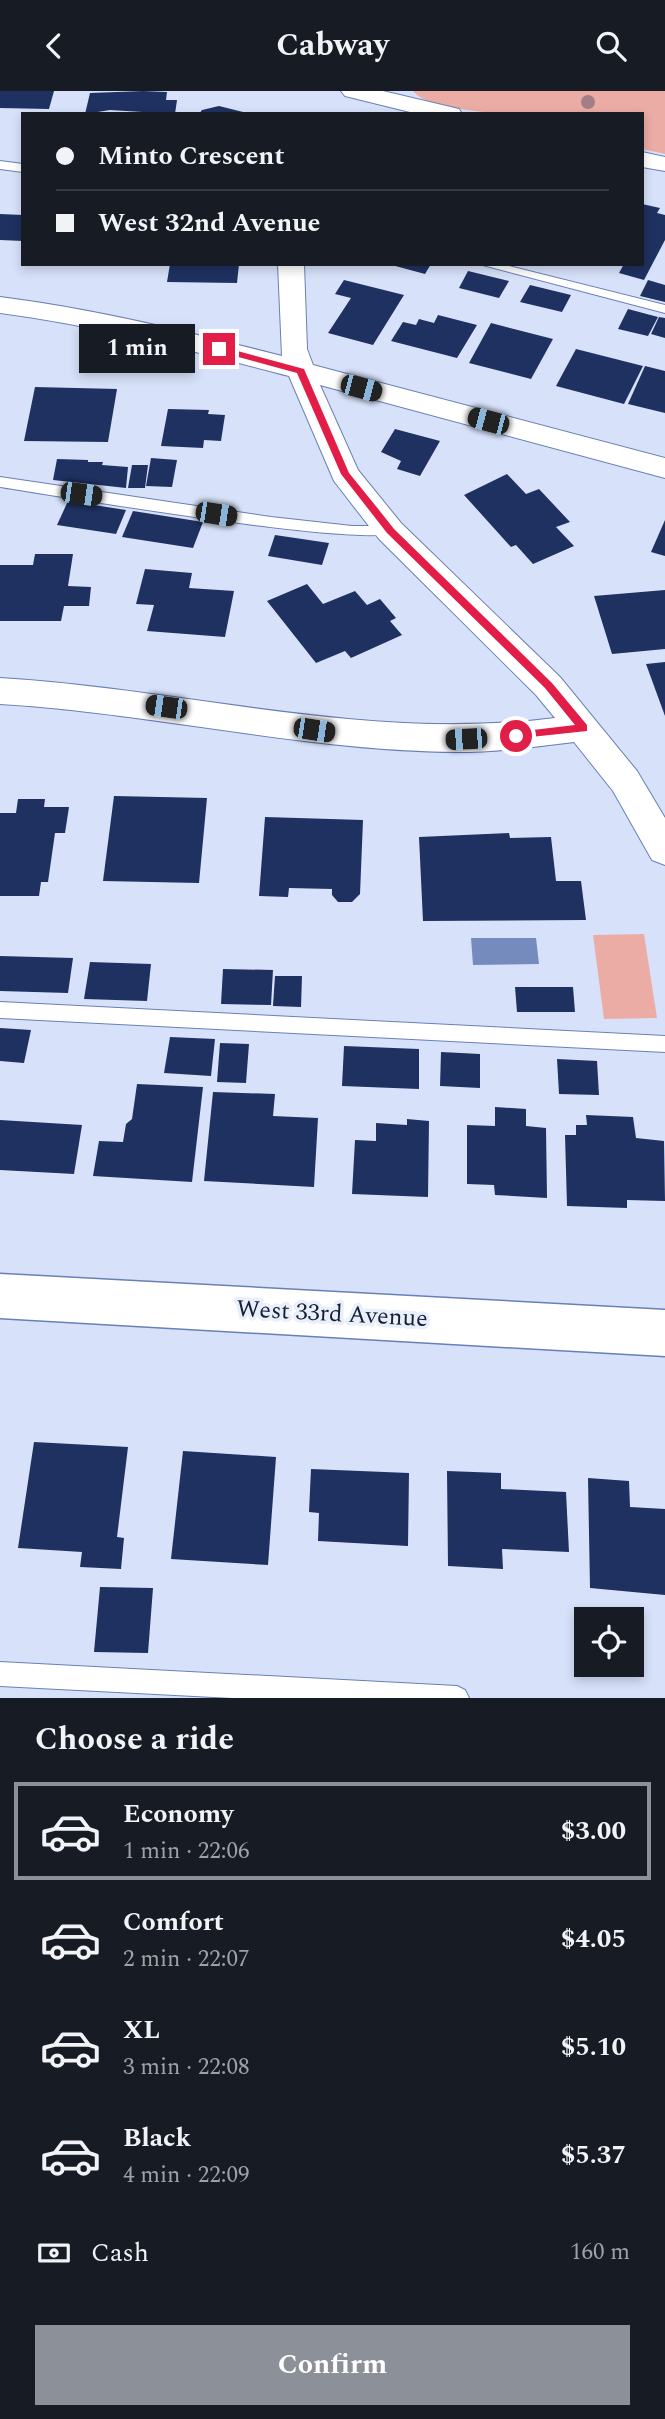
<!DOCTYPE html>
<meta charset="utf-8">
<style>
:root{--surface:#171b24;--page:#20242c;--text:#f1f3f6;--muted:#9ea1a6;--line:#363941;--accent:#8c9099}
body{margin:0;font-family:Spectral,serif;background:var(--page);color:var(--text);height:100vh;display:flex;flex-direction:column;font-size:26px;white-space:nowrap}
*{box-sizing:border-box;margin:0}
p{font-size:23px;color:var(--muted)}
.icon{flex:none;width:38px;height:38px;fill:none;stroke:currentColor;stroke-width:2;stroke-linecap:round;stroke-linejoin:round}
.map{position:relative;height:1607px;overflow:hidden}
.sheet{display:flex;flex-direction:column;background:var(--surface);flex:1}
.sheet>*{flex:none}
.top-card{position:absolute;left:21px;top:21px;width:623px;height:154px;border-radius:0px;box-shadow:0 4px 10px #0003;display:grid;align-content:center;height:154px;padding:0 35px;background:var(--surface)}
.tools{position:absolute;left:574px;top:1516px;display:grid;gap:14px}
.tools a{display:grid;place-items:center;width:70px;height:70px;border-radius:0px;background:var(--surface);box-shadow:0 4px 10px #0003;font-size:35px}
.end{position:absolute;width:32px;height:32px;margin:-16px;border:9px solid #e11d48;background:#fff;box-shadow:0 0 0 4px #fff}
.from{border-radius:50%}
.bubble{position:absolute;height:49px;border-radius:0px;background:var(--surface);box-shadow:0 4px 10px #0003;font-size:23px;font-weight:700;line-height:49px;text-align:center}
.car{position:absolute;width:21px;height:42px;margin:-21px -10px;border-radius:9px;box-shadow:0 0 5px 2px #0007;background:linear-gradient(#222 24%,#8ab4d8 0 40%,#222 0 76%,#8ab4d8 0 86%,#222 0)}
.top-card b{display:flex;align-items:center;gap:24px;height:66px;font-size:26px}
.top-card b+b{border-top:2px solid var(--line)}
.top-card i{width:18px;height:18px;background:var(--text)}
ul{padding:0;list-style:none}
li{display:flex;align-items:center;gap:21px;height:98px;margin:0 14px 10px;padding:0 21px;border:4px solid transparent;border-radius:0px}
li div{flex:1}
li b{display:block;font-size:26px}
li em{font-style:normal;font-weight:700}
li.current{border-color:var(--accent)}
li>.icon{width:63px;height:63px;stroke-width:1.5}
h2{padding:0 35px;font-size:32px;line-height:84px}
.pay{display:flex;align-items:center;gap:18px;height:77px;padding:0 35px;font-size:26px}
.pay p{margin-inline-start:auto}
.button{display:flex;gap:14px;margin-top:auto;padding:14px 35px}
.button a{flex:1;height:80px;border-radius:0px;background:var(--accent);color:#fff;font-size:28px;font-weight:700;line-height:80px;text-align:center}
header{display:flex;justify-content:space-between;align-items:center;height:91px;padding:0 35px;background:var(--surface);font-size:32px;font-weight:700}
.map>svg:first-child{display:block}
.green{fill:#ebaca5}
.water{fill:#758bbe}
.building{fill:#1f3161}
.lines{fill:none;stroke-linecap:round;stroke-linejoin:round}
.lane-casing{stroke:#6880b6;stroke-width:2}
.street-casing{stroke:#6880b6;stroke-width:2}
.secondary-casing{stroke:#6880b6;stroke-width:3}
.lane{fill:#fff;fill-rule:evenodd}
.street{fill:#fff;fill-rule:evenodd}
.secondary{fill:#fff;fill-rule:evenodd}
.tree{fill:#a47e86}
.route{fill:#e11d48}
.labels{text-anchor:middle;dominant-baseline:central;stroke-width:7;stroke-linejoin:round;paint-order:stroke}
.street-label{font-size:24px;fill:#162035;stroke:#e9effb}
</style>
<header><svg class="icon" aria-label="back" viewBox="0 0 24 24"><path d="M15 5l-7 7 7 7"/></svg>Cabway<svg class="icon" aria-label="search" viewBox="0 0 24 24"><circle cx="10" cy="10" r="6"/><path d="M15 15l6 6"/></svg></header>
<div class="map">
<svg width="665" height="1607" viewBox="0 0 665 1607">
<rect width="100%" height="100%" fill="#d7e2fa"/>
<g class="green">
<path d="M413,0H665V63L642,58V23C601,23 436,31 413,0Z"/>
<polygon points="644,843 657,927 604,928 593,844"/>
</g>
<polygon class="water" points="536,847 539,873 473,874 471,847"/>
<g class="building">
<polygon points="0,0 54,0 49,18 0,17"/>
<polygon points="143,0 167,1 166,9 177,9 175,23 110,19 85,23 90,2"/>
<polygon points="219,15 247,22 247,23 199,23 202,19"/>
<polygon points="642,113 660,117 657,122 665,124 665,149 644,189 619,182 624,173 642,173"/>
<polygon points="0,123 23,124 23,150 0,149"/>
<polygon points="170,173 239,173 237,192 167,191"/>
<polygon points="388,173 431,173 425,183"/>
<polygon points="468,180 509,190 499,207 459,197"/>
<polygon points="344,189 404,204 373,254 328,242 351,207 335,203"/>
<polygon points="648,189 665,194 665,211 640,205"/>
<polygon points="530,194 571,204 562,221 520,211"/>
<polygon points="628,218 658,226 648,245 618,238"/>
<polygon points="438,224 477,234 457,267 391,250 403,231 416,234 419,228 434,232"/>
<polygon points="659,226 665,227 665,247 651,243"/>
<polygon points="491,232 553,248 531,288 469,272"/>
<polygon points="576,258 643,275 624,313 556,295"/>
<polygon points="645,275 665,280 665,322 628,313"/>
<polygon points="35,296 117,298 108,351 24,350"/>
<polygon points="168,318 209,319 208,323 225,324 221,350 204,349 203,357 161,355"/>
<polygon points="395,338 440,350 420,385 397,378 401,370 381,361"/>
<polygon points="151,367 177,369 172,396 146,395"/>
<polygon points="57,368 88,369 88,371 103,371 102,374 128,376 126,397 53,389"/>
<polygon points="132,374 148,374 145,397 128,397"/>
<polygon points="507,383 526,403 539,398 570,431 556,436 574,455 533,473 516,454 511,456 464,404"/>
<polygon points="68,410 126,419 116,443 57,434"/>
<polygon points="133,420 203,431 193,457 122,446"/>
<polygon points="665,429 665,465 651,461"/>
<polygon points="275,444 329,452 322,474 268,465"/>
<polygon points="35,463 73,463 68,495 91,496 89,515 64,515 61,530 0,530 0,474 33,474"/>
<polygon points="145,478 192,482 189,497 234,500 225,546 147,540 154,514 136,513"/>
<polygon points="307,493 323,513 355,500 367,514 380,508 396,527 390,530 402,544 351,567 345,560 316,572 267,510"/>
<polygon points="665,499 665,558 612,563 594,505"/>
<polygon points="665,571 665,625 646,573"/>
<polygon points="114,705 207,707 199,792 103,790"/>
<polygon points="18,708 45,708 44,716 69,716 65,742 55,742 48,791 41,791 39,805 0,805 0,722 16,722"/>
<polygon points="265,726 363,729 360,803 352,811 338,811 332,804 332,798 289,797 288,806 259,805"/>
<polygon points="509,742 510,747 551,746 556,790 581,790 586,829 423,830 419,746"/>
<polygon points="0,865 73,867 68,902 0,900"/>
<polygon points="90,871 151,873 147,910 84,908"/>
<polygon points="223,878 273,879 271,914 221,913"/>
<polygon points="275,885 302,885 301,916 273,915"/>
<polygon points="515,896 573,896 575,921 517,921"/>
<polygon points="0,937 31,939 24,972 0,970"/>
<polygon points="170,946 215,948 211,985 164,982"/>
<polygon points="220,952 249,953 246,992 217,991"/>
<polygon points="344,955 419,958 419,998 342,995"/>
<polygon points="441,961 480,963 480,997 440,995"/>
<polygon points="557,968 597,970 599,1004 559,1003"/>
<polygon points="137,993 203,996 192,1091 93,1085 99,1050 123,1051 126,1033 132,1028"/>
<polygon points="213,1001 275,1003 273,1025 318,1027 314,1096 204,1090"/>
<polygon points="495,1016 526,1018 526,1035 546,1037 547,1107 495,1104 494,1094 467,1093 467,1034 495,1035"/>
<polygon points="586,1024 633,1026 636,1047 664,1050 665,1110 627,1109 627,1117 567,1115 565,1044 576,1044 576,1034 587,1034"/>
<polygon points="407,1028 429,1030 428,1106 352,1103 355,1049 376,1050 376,1032 407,1034"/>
<polygon points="0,1029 82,1034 74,1083 0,1079"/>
<polygon points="34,1351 128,1356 117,1446 124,1447 121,1478 80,1476 82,1461 18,1457"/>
<polygon points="183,1360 276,1366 268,1474 171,1468"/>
<polygon points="311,1378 409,1382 408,1455 318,1450 319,1422 309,1421"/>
<polygon points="447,1380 501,1382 501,1398 566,1401 569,1461 502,1458 503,1478 448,1475"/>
<polygon points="588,1387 629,1390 630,1416 665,1418 665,1504 590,1497"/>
<polygon points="100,1496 153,1497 148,1562 94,1561"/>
<polygon points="581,1532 586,1532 586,1573 631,1573 632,1586 584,1584"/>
</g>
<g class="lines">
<g class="lane-casing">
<g id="lane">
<polygon points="0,70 23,73 23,81 0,78"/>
<polygon points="479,173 501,173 665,214 665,222"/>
<path d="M0,386L271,426L352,435H390L397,440C381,460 47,403 0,396Z"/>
<polygon points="0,911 665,945 665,961 0,927"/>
<polygon points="0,1571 457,1595 465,1599 469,1607 233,1607 0,1595"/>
</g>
</g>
<g class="street-casing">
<g id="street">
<polygon points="341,0 383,0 459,18 462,23 418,23 345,5"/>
<polygon points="642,61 665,66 665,80 642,76"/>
<path d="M278,173H304L307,258L313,274L665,367V387L320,294L358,379L401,432L560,586L637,680L665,727V774L652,769L613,700L574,651C535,656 496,661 457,661C304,660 153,622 0,613V587C185,598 369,651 555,627L536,604L379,448L334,390L289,285C193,260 99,235 0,222V206C96,218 188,241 282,265Z"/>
</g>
</g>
<g class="secondary-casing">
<polygon id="secondary" points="0,1183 665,1219 665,1265 0,1227"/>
</g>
<use href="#lane" class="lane"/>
<use href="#street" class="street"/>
<use href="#secondary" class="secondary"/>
</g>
<circle class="tree" cx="588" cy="11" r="7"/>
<polygon class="route" points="219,255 304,278 349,382 379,419 394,438 552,592 587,634 587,640 512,648 511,645 516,641 575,634 545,597 387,442 341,383 297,282 216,260"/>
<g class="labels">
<g class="street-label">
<text transform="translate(332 1223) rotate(3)">West 33rd Avenue</text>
</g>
</g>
</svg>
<div class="tools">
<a><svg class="icon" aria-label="locate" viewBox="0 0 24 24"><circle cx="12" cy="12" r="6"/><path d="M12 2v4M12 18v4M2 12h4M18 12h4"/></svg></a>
</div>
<i class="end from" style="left:516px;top:645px"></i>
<i class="end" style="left:219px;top:258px"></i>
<div class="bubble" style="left:79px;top:233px;width:116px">1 min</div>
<i class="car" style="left:361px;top:297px;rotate:105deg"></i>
<i class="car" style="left:488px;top:330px;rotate:285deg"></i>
<i class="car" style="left:81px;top:403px;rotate:98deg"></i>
<i class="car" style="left:216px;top:423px;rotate:99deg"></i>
<i class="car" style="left:166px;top:616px;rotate:278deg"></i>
<i class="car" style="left:314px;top:639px;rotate:99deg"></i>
<i class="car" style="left:466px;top:648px;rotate:267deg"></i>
<div class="top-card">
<b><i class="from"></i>Minto Crescent</b>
<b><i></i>West 32nd Avenue</b>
</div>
</div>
<section class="sheet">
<h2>Choose a ride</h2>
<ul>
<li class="current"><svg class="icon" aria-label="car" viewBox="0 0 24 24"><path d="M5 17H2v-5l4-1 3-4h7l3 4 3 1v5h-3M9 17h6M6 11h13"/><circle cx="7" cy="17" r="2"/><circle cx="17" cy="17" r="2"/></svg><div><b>Economy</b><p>1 min · 22:06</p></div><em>$3.00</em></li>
<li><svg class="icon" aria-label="car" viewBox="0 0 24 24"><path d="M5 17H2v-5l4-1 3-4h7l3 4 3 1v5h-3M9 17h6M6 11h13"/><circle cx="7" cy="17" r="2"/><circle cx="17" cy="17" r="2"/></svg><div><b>Comfort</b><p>2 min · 22:07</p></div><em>$4.05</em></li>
<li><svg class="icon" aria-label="car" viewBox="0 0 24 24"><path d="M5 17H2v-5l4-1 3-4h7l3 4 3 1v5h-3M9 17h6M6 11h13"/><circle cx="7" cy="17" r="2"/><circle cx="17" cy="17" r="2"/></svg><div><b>XL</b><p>3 min · 22:08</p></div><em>$5.10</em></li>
<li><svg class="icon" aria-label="car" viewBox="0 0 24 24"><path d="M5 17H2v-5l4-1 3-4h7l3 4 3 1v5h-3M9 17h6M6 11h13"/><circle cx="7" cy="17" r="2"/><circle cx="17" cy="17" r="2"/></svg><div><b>Black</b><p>4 min · 22:09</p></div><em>$5.37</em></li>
</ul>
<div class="pay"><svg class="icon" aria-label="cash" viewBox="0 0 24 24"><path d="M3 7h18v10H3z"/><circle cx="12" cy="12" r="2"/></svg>Cash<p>160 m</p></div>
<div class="button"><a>Confirm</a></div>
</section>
